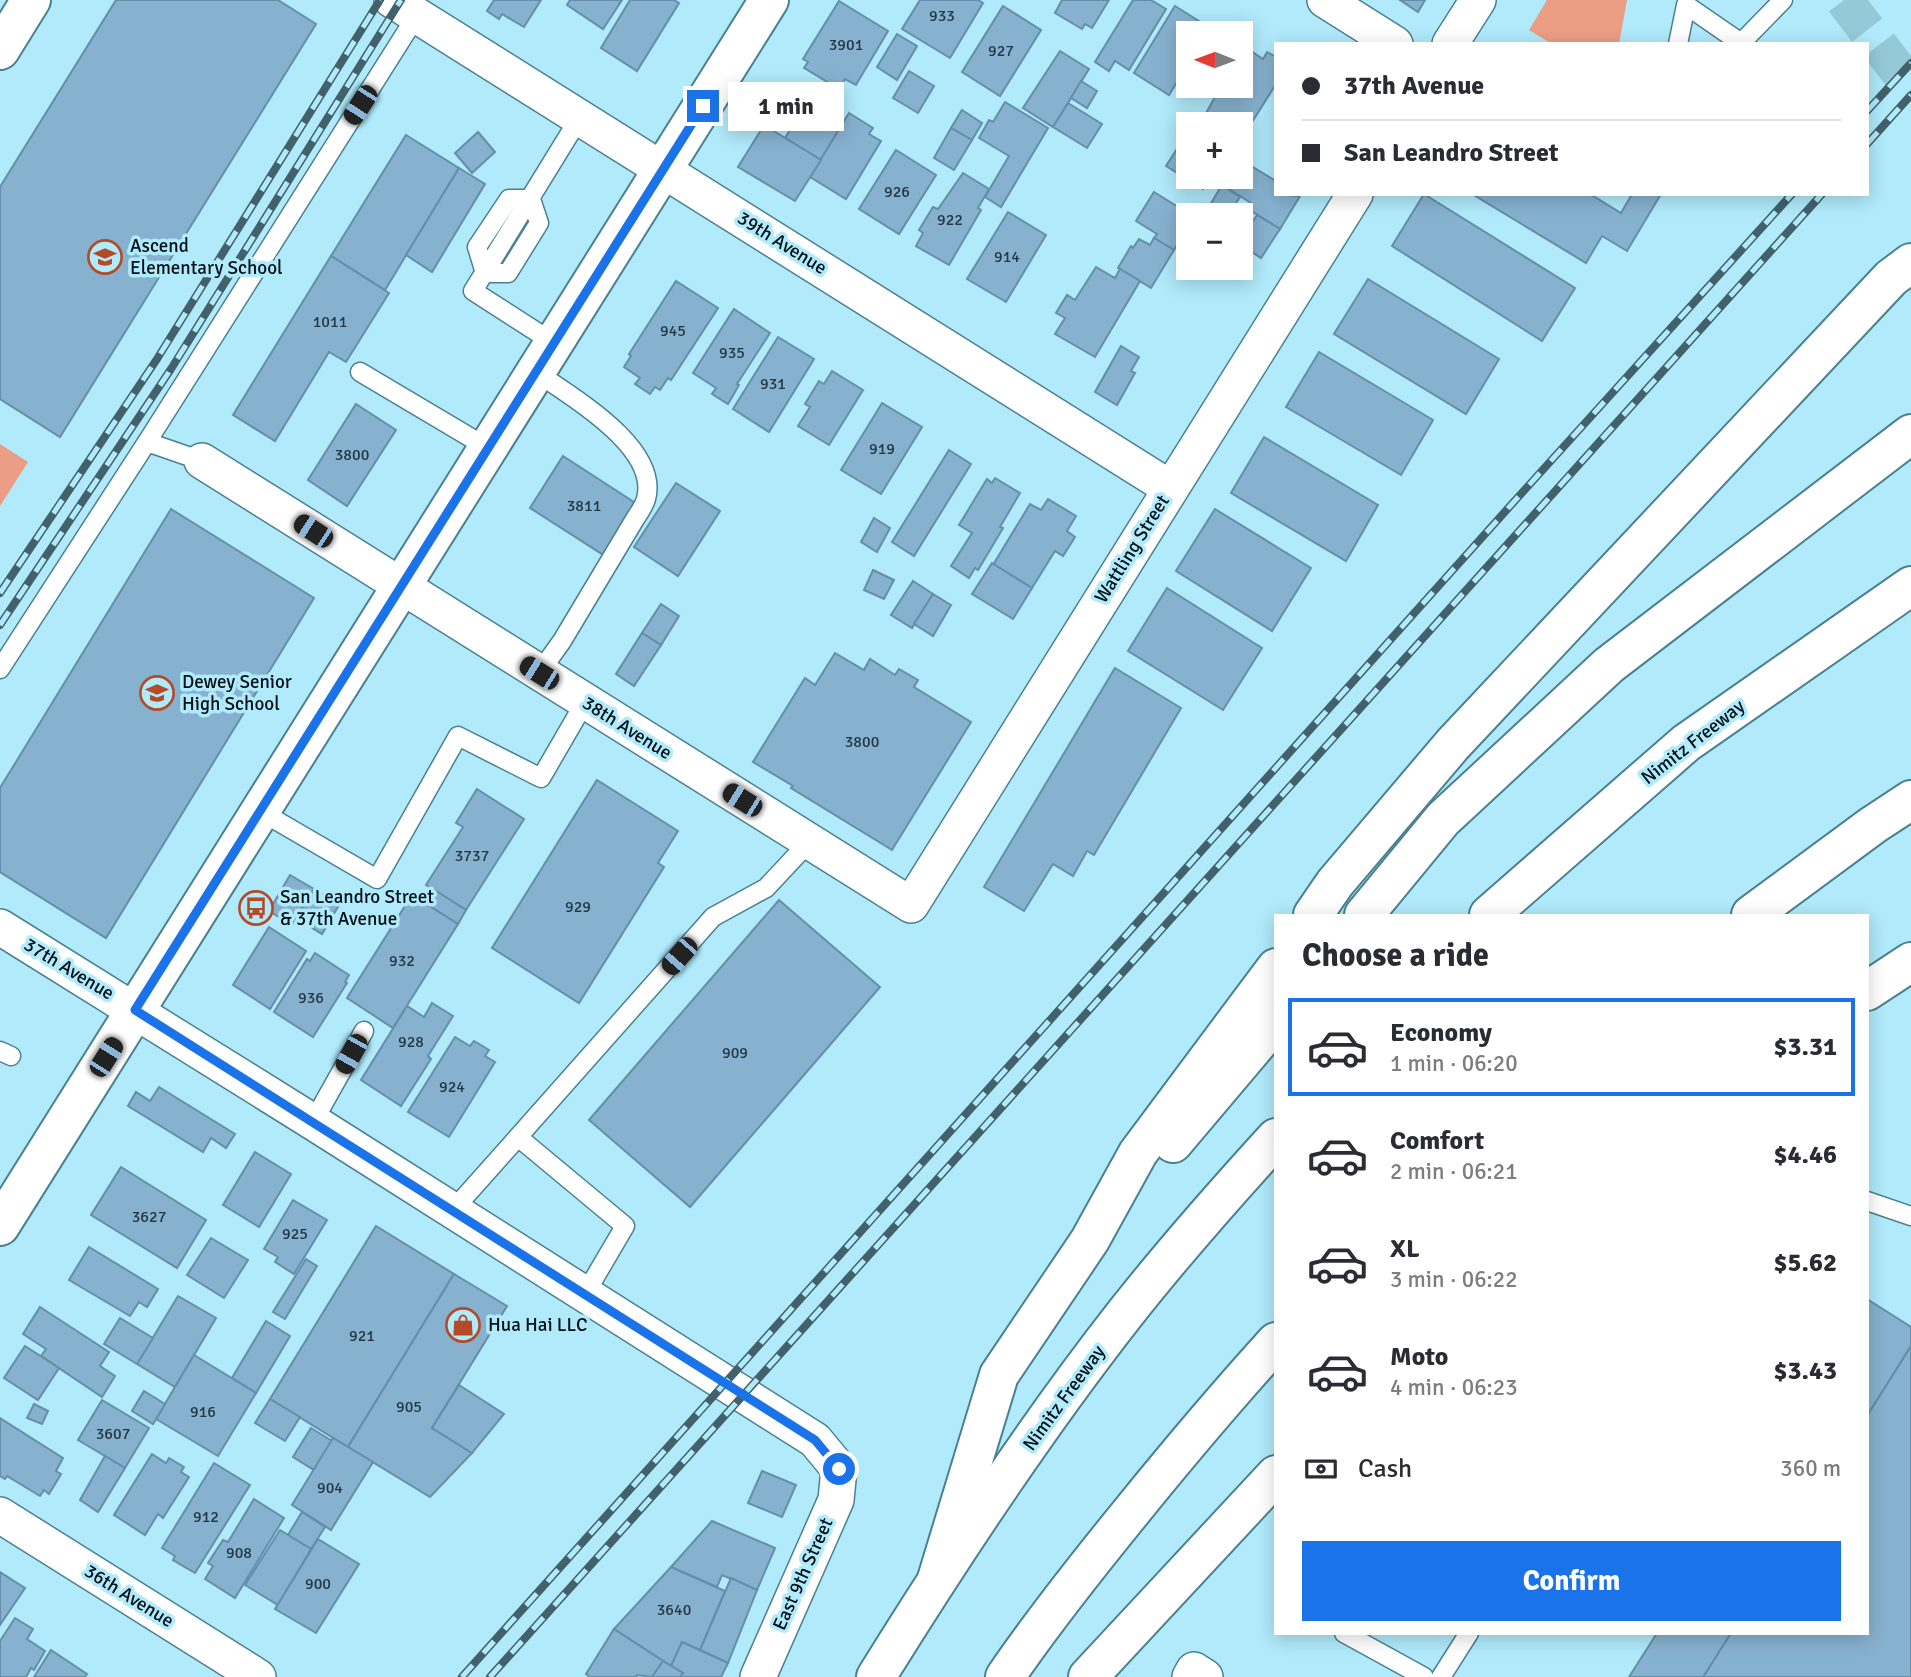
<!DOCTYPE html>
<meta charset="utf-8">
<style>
:root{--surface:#fff;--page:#f2f2f3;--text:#2b2b33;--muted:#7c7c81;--line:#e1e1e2;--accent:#1a73e8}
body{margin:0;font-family:Signika,sans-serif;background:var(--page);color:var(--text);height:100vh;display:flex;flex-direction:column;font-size:26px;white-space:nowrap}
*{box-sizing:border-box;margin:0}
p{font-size:23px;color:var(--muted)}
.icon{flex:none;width:38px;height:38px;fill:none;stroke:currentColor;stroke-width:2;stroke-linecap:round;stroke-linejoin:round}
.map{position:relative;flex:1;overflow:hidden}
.panel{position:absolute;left:1274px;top:914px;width:595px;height:721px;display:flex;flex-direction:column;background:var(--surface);border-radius:0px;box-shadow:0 4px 18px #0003}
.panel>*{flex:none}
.banner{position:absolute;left:1274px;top:42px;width:595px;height:154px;border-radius:0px;box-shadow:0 4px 18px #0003;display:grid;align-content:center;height:154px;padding:0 28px;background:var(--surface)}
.needle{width:46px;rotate:271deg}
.tools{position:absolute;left:1176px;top:21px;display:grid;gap:14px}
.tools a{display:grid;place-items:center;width:77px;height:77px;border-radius:0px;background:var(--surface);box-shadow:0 4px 18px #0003;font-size:35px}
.end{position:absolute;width:32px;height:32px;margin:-16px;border:9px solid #1a73e8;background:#fff;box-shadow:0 0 0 4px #fff}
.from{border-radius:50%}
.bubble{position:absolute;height:49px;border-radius:0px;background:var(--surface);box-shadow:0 4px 18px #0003;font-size:23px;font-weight:800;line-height:49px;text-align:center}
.car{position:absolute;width:21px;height:42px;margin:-21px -10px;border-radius:9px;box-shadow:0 0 5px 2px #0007;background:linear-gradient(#222 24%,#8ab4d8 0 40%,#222 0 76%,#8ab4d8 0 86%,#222 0)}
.banner b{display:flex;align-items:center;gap:24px;height:66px;font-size:26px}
.banner b+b{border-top:2px solid var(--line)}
.banner i{width:18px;height:18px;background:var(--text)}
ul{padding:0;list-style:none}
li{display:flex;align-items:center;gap:21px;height:98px;margin:0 14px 10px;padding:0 14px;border:4px solid transparent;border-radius:0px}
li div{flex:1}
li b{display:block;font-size:26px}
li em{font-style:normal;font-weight:800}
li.selected{border-color:var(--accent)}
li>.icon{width:63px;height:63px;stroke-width:1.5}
h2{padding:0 28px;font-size:32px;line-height:84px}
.pay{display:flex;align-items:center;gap:18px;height:77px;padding:0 28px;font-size:26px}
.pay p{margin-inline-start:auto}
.primary-button{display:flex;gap:14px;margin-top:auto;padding:14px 28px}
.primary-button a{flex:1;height:80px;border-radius:0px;background:var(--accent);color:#fff;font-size:28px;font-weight:800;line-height:80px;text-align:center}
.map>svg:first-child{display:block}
.green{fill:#ec9e85}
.building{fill:#87b2cf;stroke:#648eaa;stroke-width:2}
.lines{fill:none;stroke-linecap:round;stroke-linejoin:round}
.motorway-tunnel{stroke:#96c9d8;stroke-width:38;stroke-dasharray:38 19;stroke-linecap:butt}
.service-casing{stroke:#4a8191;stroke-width:21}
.minor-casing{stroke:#4a8191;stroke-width:38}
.tertiary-casing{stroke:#4a8191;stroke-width:42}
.secondary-casing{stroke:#4a8191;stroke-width:42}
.motorway-casing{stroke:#4a8191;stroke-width:42}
.service{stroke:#fff;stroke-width:18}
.minor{stroke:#fff;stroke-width:35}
.tertiary{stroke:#fff;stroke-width:38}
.secondary{stroke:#fff;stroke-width:38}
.motorway{stroke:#fff;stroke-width:38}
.rail-casing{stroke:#42616b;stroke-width:8}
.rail{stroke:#b0eafb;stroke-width:5;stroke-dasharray:16;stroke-linecap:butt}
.route{stroke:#1a73e8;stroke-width:9}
.labels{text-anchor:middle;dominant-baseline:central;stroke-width:7;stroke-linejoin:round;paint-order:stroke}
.number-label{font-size:16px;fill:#223844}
.street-label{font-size:19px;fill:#001015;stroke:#b0eafb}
.poi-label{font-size:19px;fill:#001015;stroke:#b0eafb;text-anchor:start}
</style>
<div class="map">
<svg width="1911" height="1677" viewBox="0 0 1911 1677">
<rect width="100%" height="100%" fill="#b0eafb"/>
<g class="green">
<polygon points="1547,0 1627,0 1619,44 1552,44 1529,30"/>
<polygon points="0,444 28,462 0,506"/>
</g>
<g class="building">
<polygon points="116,0 278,0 316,24 60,437 0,399 0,187"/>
<polygon points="494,0 541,0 524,27 502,14 499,19 487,11"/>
<polygon points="570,0 622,0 603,29 567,5"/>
<polygon points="630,0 674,0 679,3 637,71 601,48"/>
<polygon points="920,0 978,0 983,3 950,58 902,29"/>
<polygon points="1062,0 1109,0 1092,28 1085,24 1082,29 1055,13"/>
<polygon points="1133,0 1151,0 1166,9 1129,70 1115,61 1109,71 1095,62"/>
<polygon points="1400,0 1425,0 1418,12"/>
<polygon points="839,1 888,31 856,85 845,79 839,89 804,68 808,62 803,59"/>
<polygon points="1003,6 1041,30 1000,96 962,72"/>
<polygon points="1175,6 1210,28 1207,33 1188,33 1188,64 1169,95 1134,73"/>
<polygon points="897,34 917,46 897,80 877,67"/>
<polygon points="1245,47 1263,59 1267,52 1276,57 1276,84 1244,135 1241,135 1241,124 1200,124 1221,86 1241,86 1241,55"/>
<polygon points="1060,51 1089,69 1053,127 1023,108"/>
<polygon points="909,71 934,86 918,113 893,98"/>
<polygon points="1081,81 1097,91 1087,108 1071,98"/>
<polygon points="1005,102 1048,128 1001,207 985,197 1009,156 979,138 989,120 993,122"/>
<polygon points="1068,103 1102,124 1087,148 1053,127"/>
<polygon points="802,110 838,132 821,160 785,138"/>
<polygon points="962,110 982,123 972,140 951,128"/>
<polygon points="849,113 873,128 869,134 881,141 846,199 810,177"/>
<polygon points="764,125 821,160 795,201 738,167"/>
<polygon points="951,128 972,140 954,170 934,158"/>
<polygon points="478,132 495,152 472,173 455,153"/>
<polygon points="1188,132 1188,177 1227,177 1222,185 1210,178 1203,189 1166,166"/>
<polygon points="406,135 459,168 385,290 331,256"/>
<polygon points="896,150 936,175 899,234 859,209"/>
<polygon points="1243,161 1276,181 1276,194 1300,196 1280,229 1248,209 1251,203 1227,188 1234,177 1241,177 1241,165"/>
<polygon points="459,168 485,184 432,272 406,255"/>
<polygon points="963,173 989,189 978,208 981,210 949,265 916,246 923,233 919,230 933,207 938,209"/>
<polygon points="1222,185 1240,197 1228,215 1210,205"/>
<polygon points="1154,192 1191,215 1188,215 1188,225 1174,250 1154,238 1157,234 1136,221"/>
<polygon points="1424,194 1575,288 1542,341 1392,246"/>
<polygon points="1472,194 1590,194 1621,213 1632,194 1661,194 1627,251 1602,236 1586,263"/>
<polygon points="1210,205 1227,215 1204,215"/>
<polygon points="1008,212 1046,235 1006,302 967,279"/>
<polygon points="1257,215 1280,229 1261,258 1241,245 1241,228 1246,231"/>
<polygon points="1154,238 1174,250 1151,288 1118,268 1131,246 1133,248 1139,239 1150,245"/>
<polygon points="331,256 389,293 346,362 329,352 275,441 233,415"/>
<polygon points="1096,267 1115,278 1120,269 1140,281 1095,357 1055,334 1065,318 1056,313 1067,295 1075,300"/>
<polygon points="1368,279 1499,359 1466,414 1334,334"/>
<polygon points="676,281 718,308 671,380 668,378 660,390 655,387 650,394 635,384 640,378 624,367 631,356 629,354"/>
<polygon points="734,309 770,333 737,384 739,385 728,404 712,394 716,388 693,373"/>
<polygon points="778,337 814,359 769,432 733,409"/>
<polygon points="1121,346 1139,357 1131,371 1135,373 1117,405 1095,392"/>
<polygon points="1319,352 1433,420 1401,475 1286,407"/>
<polygon points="832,371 863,390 829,445 798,426 810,407 805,404 819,381 824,384"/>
<polygon points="882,403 922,427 881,494 841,470"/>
<polygon points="356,404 396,430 347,506 308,480"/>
<polygon points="1264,437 1378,505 1346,561 1231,493"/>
<polygon points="949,450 971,464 914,556 892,542"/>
<polygon points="563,456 637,504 605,556 530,508"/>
<polygon points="995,478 1020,493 1000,527 1003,528 978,570 975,568 969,578 951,566 972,533 959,525 987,479 992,483"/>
<polygon points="676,483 720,511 678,576 634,547"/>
<polygon points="1048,499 1076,516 1067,531 1075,537 1063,556 1055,551 1032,588 993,565 1030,504 1041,510"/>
<polygon points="171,509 314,598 106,938 0,872 0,788"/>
<polygon points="1215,509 1311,568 1272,631 1176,571"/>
<polygon points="874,518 890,528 877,552 861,542"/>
<polygon points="992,563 1032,588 1013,619 972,594"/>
<polygon points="873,570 894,580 884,599 864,590"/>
<polygon points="913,581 933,594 912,628 891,615"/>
<polygon points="1167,588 1262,648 1223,710 1128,651"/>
<polygon points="933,594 951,605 933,636 914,624"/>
<polygon points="661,604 679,616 661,645 642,633"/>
<polygon points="642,633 661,645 634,686 616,674"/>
<polygon points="835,653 864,670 870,659 895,675 899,669 918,680 914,687 971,722 892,850 791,788 793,786 753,762 805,678 815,685"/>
<polygon points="1115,668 1181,708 1094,855 1087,851 1073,876 1053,864 1024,911 984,887"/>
<polygon points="597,780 678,831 658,863 664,867 579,1003 492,948"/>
<polygon points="477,789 524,819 466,910 426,885 463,827 456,823"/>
<polygon points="290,875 314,889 292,925 269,911"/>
<polygon points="430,887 466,910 458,924 421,901"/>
<polygon points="314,889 339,905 322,934 296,918"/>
<polygon points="412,895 458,924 393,1028 347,998"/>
<polygon points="779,900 880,987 690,1207 589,1120"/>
<polygon points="269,927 306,951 270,1009 233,985"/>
<polygon points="315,953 349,975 345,982 347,983 313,1037 274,1012 307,959 310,961"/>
<polygon points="432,1003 453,1016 428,1056 431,1059 401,1106 361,1080 407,1006 424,1017"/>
<polygon points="455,1037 470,1046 474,1041 489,1050 485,1056 495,1062 449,1137 408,1112"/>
<polygon points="159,1087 235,1134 226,1148 211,1138 203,1152 128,1106 136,1092 150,1101"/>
<polygon points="255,1152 291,1174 259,1227 223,1205"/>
<polygon points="121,1167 206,1220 177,1268 91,1215"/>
<polygon points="293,1200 327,1220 294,1274 275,1262 278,1257 264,1249"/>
<polygon points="376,1226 454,1274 348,1447 270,1399"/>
<polygon points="211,1238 248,1260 224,1298 187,1275"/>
<polygon points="89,1247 158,1289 147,1307 139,1302 130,1316 69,1280"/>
<polygon points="306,1259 317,1266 285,1319 273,1312"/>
<polygon points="454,1274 507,1306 432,1428 472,1453 430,1497 348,1447"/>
<polygon points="178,1296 216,1318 175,1387 137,1364"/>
<polygon points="1867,1299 1911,1327 1911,1346 1867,1416"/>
<polygon points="40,1307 109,1352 100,1366 115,1376 102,1397 41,1356 46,1349 23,1334"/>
<polygon points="120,1318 153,1338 137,1364 104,1344"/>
<polygon points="266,1321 290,1336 256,1393 232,1378"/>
<polygon points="25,1346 59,1368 38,1400 4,1378"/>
<polygon points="1911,1346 1911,1677 1703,1677 1731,1633 1867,1633 1867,1416"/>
<polygon points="194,1355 256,1393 218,1456 156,1419"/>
<polygon points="459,1385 504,1414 472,1453 432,1428"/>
<polygon points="144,1391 165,1404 153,1424 132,1411"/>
<polygon points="270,1399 300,1417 285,1441 255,1423"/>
<polygon points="102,1400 149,1428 125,1468 78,1440"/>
<polygon points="34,1404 48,1411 42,1424 27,1418"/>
<polygon points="0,1418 63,1458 56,1471 61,1474 49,1494 44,1490 40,1496 7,1476 5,1479 0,1476"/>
<polygon points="311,1428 332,1441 314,1470 293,1457"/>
<polygon points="333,1438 373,1462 331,1530 292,1505"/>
<polygon points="152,1454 166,1463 169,1458 184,1467 181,1472 189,1477 163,1518 158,1514 145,1535 114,1515"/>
<polygon points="105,1456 125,1468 98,1512 80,1500"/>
<polygon points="214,1463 250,1485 195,1573 173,1560 175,1556 162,1548"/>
<polygon points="762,1471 796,1485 782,1517 748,1503"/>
<polygon points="254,1499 284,1518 235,1598 205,1579 213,1566 208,1563 223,1540 228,1542"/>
<polygon points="302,1512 325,1527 311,1549 288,1535"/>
<polygon points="712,1521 775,1548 757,1590 722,1575 717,1587 671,1567"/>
<polygon points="280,1530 311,1549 278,1605 245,1585"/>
<polygon points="318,1539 359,1564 316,1633 275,1609"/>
<polygon points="671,1567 725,1591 700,1650 682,1642 671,1666 614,1629"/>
<polygon points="0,1572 25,1588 0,1625"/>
<polygon points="731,1578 757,1590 728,1663 700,1650"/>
<polygon points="15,1618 33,1629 27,1639 45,1651 34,1670 31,1668 26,1677 0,1677 0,1641"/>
<polygon points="614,1629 663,1661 652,1677 637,1675 636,1677 590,1677 586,1674"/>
<polygon points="1657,1633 1731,1633 1703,1677 1629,1677"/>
<polygon points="682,1642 728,1663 721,1677 680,1677 683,1673 671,1666"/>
<polygon points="51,1650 87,1674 85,1677 34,1677"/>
<polygon points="663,1661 683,1673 680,1677 652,1677"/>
</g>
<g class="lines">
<polyline class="motorway-tunnel" points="1844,0 1911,87"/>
<g class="service-casing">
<g id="service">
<polyline points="1678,44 1686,5 1741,43"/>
<polyline points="1740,44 1783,0"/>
<polygon points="509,199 531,199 539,223 508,273 485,273 477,247"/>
<polyline points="554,343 473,291 580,117"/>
<polyline points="360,372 488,448"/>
<path d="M536,372C571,397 660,447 646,499C644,506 639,513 635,519L562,641L539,673"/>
<polyline points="147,442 417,15"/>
<polyline points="0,669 147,442 202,461"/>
<polyline points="260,811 377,879 458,736 541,778 585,702"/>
<polyline points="0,1051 11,1056"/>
<polyline points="313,1122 364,1031"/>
<polyline points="518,1137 713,917 766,888 809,842"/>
<polyline points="1867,1201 1911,1216"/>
<polyline points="453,1210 518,1137 625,1226 585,1294"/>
<polyline points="1344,1633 1424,1677"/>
<polyline points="1441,1677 1469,1633"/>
</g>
</g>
<g class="minor-casing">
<g id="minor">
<polyline points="392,0 1170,488"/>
<polyline points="1325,0 1395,44"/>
<polyline points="1450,44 1478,0"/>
<polyline points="202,461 911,905 1355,194"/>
<polyline points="0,927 313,1122 815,1440 839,1469 836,1500 758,1677"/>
<polyline points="0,1515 258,1677"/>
<polyline points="1190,1677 1194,1670 1205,1677"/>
</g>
</g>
<g class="tertiary-casing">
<polyline id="tertiary" points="0,50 31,0"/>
</g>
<g class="secondary-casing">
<polyline id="secondary" points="0,1226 769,0"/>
</g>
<g class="motorway-casing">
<g id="motorway">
<polyline points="1313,915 1335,883 1453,744 1891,278 1911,263"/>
<polyline points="1364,915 1443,819 1609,665 1911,434"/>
<polyline points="1489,915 1686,743 1911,586"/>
<polyline points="1751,915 1873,825 1911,800"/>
<polyline points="1867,991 1911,962"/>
<polyline points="1173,1143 1276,1021"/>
<polyline points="937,1579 999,1375 1090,1240 1138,1153 1276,968"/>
<path d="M876,1677C953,1553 1034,1430 1124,1315C1172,1254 1224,1195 1276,1138"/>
<path d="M1005,1677C1044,1620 1087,1566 1131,1512C1178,1454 1226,1397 1276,1342"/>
<polyline points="1088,1677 1276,1475"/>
</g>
</g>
<use href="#service" class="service"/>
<use href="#minor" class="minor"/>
<use href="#tertiary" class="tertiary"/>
<use href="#secondary" class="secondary"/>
<use href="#motorway" class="motorway"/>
<g class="rail-casing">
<g id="rail">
<polyline points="1867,111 1911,63"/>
<polyline points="1867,144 1911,95"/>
<polyline points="0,593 157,359 380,0"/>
<polyline points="0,625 171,369 401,0"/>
<polyline points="462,1677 1511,505 1792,194"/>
<polyline points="490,1677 1822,194"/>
</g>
</g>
<use href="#rail" class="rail"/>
</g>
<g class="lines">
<polyline class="route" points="703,106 135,1010 815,1440 839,1469"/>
</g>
<defs>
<g id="school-ring" transform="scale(1.75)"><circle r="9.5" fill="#b0eafb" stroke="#b34b28" stroke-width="1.5"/><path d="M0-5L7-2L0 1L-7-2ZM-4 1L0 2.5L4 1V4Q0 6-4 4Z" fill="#b34b28"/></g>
<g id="bus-ring" transform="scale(1.75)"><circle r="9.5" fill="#b0eafb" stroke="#b34b28" stroke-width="1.5"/><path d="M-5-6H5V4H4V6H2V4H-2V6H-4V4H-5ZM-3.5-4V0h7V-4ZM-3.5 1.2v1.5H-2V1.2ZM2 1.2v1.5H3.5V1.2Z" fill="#b34b28"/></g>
<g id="shop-ring" transform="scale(1.75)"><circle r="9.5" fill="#b0eafb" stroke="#b34b28" stroke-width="1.5"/><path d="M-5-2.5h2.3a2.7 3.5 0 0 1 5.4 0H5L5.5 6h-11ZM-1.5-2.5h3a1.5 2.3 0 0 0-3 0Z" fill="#b34b28"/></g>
</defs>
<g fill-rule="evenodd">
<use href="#school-ring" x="105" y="257"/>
<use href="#school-ring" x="157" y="693"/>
<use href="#bus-ring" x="256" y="908"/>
<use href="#shop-ring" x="463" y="1325"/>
</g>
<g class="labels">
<g class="number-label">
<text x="942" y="16">933</text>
<text x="846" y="45">3901</text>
<text x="1001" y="51">927</text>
<text x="897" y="192">926</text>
<text x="950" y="220">922</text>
<text x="1007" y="257">914</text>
<text x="330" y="322">1011</text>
<text x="673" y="331">945</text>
<text x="732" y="353">935</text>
<text x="773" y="384">931</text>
<text x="882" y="449">919</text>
<text x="352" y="455">3800</text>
<text x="584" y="506">3811</text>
<text x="862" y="742">3800</text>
<text x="472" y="856">3737</text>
<text x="578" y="907">929</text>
<text x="402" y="961">932</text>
<text x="311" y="998">936</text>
<text x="411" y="1042">928</text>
<text x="735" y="1053">909</text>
<text x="452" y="1087">924</text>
<text x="149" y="1217">3627</text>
<text x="295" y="1234">925</text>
<text x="362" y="1336">921</text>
<text x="409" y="1407">905</text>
<text x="203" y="1412">916</text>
<text x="113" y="1434">3607</text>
<text x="330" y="1488">904</text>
<text x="206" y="1517">912</text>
<text x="239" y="1553">908</text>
<text x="318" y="1584">900</text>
<text x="674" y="1610">3640</text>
</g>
<g class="street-label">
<text transform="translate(782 243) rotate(32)">39th Avenue</text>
<text transform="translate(1132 549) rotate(-58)">Wattling Street</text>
<text transform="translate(627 728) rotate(32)">38th Avenue</text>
<text transform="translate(1693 742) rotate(-38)">Nimitz Freeway</text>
<text transform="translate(69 969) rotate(31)">37th Avenue</text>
<text transform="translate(1064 1398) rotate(-54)">Nimitz Freeway</text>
<text transform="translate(803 1574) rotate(-66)">East 9th Street</text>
<text transform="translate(129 1596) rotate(32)">36th Avenue</text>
</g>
<g class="poi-label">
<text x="130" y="246">Ascend<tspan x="130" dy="22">Elementary School</tspan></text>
<text x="182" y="682">Dewey Senior<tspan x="182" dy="22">High School</tspan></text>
<text x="280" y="897">San Leandro Street<tspan x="280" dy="22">&amp; 37th Avenue</tspan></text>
<text x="488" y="1325">Hua Hai LLC</text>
</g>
</g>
</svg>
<div class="tools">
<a><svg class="needle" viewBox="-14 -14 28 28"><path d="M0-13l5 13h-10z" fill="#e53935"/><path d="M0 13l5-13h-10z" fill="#7c7c81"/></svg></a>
<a>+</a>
<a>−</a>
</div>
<i class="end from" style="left:839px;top:1469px"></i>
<i class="end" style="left:703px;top:106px"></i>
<div class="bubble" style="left:728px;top:82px;width:116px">1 min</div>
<i class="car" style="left:360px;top:105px;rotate:213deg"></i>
<i class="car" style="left:313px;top:531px;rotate:303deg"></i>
<i class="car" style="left:539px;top:673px;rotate:302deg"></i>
<i class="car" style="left:742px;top:800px;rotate:302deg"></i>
<i class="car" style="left:679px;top:956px;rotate:221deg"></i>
<i class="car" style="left:351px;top:1054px;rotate:209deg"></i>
<i class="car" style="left:106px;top:1057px;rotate:32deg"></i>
<div class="banner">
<b><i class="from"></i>37th Avenue</b>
<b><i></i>San Leandro Street</b>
</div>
<section class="panel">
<h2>Choose a ride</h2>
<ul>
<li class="selected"><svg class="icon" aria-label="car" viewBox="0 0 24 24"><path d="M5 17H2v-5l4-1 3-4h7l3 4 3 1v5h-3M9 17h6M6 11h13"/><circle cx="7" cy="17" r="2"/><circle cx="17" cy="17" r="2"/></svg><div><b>Economy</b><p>1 min · 06:20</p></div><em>$3.31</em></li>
<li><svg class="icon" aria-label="car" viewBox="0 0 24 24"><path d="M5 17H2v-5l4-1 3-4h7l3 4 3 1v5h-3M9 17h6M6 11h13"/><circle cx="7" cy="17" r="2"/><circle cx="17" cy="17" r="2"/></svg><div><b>Comfort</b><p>2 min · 06:21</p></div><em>$4.46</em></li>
<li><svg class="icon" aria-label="car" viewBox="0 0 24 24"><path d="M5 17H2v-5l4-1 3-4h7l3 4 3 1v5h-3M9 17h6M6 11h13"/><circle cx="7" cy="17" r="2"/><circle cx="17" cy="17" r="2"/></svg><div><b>XL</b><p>3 min · 06:22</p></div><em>$5.62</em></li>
<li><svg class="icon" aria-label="car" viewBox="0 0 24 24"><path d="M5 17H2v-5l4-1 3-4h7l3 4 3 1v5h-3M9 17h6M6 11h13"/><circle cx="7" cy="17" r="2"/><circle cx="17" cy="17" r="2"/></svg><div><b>Moto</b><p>4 min · 06:23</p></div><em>$3.43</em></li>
</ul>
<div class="pay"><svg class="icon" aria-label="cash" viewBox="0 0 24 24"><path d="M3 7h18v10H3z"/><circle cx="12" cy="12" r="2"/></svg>Cash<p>360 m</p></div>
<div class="primary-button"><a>Confirm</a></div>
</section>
</div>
